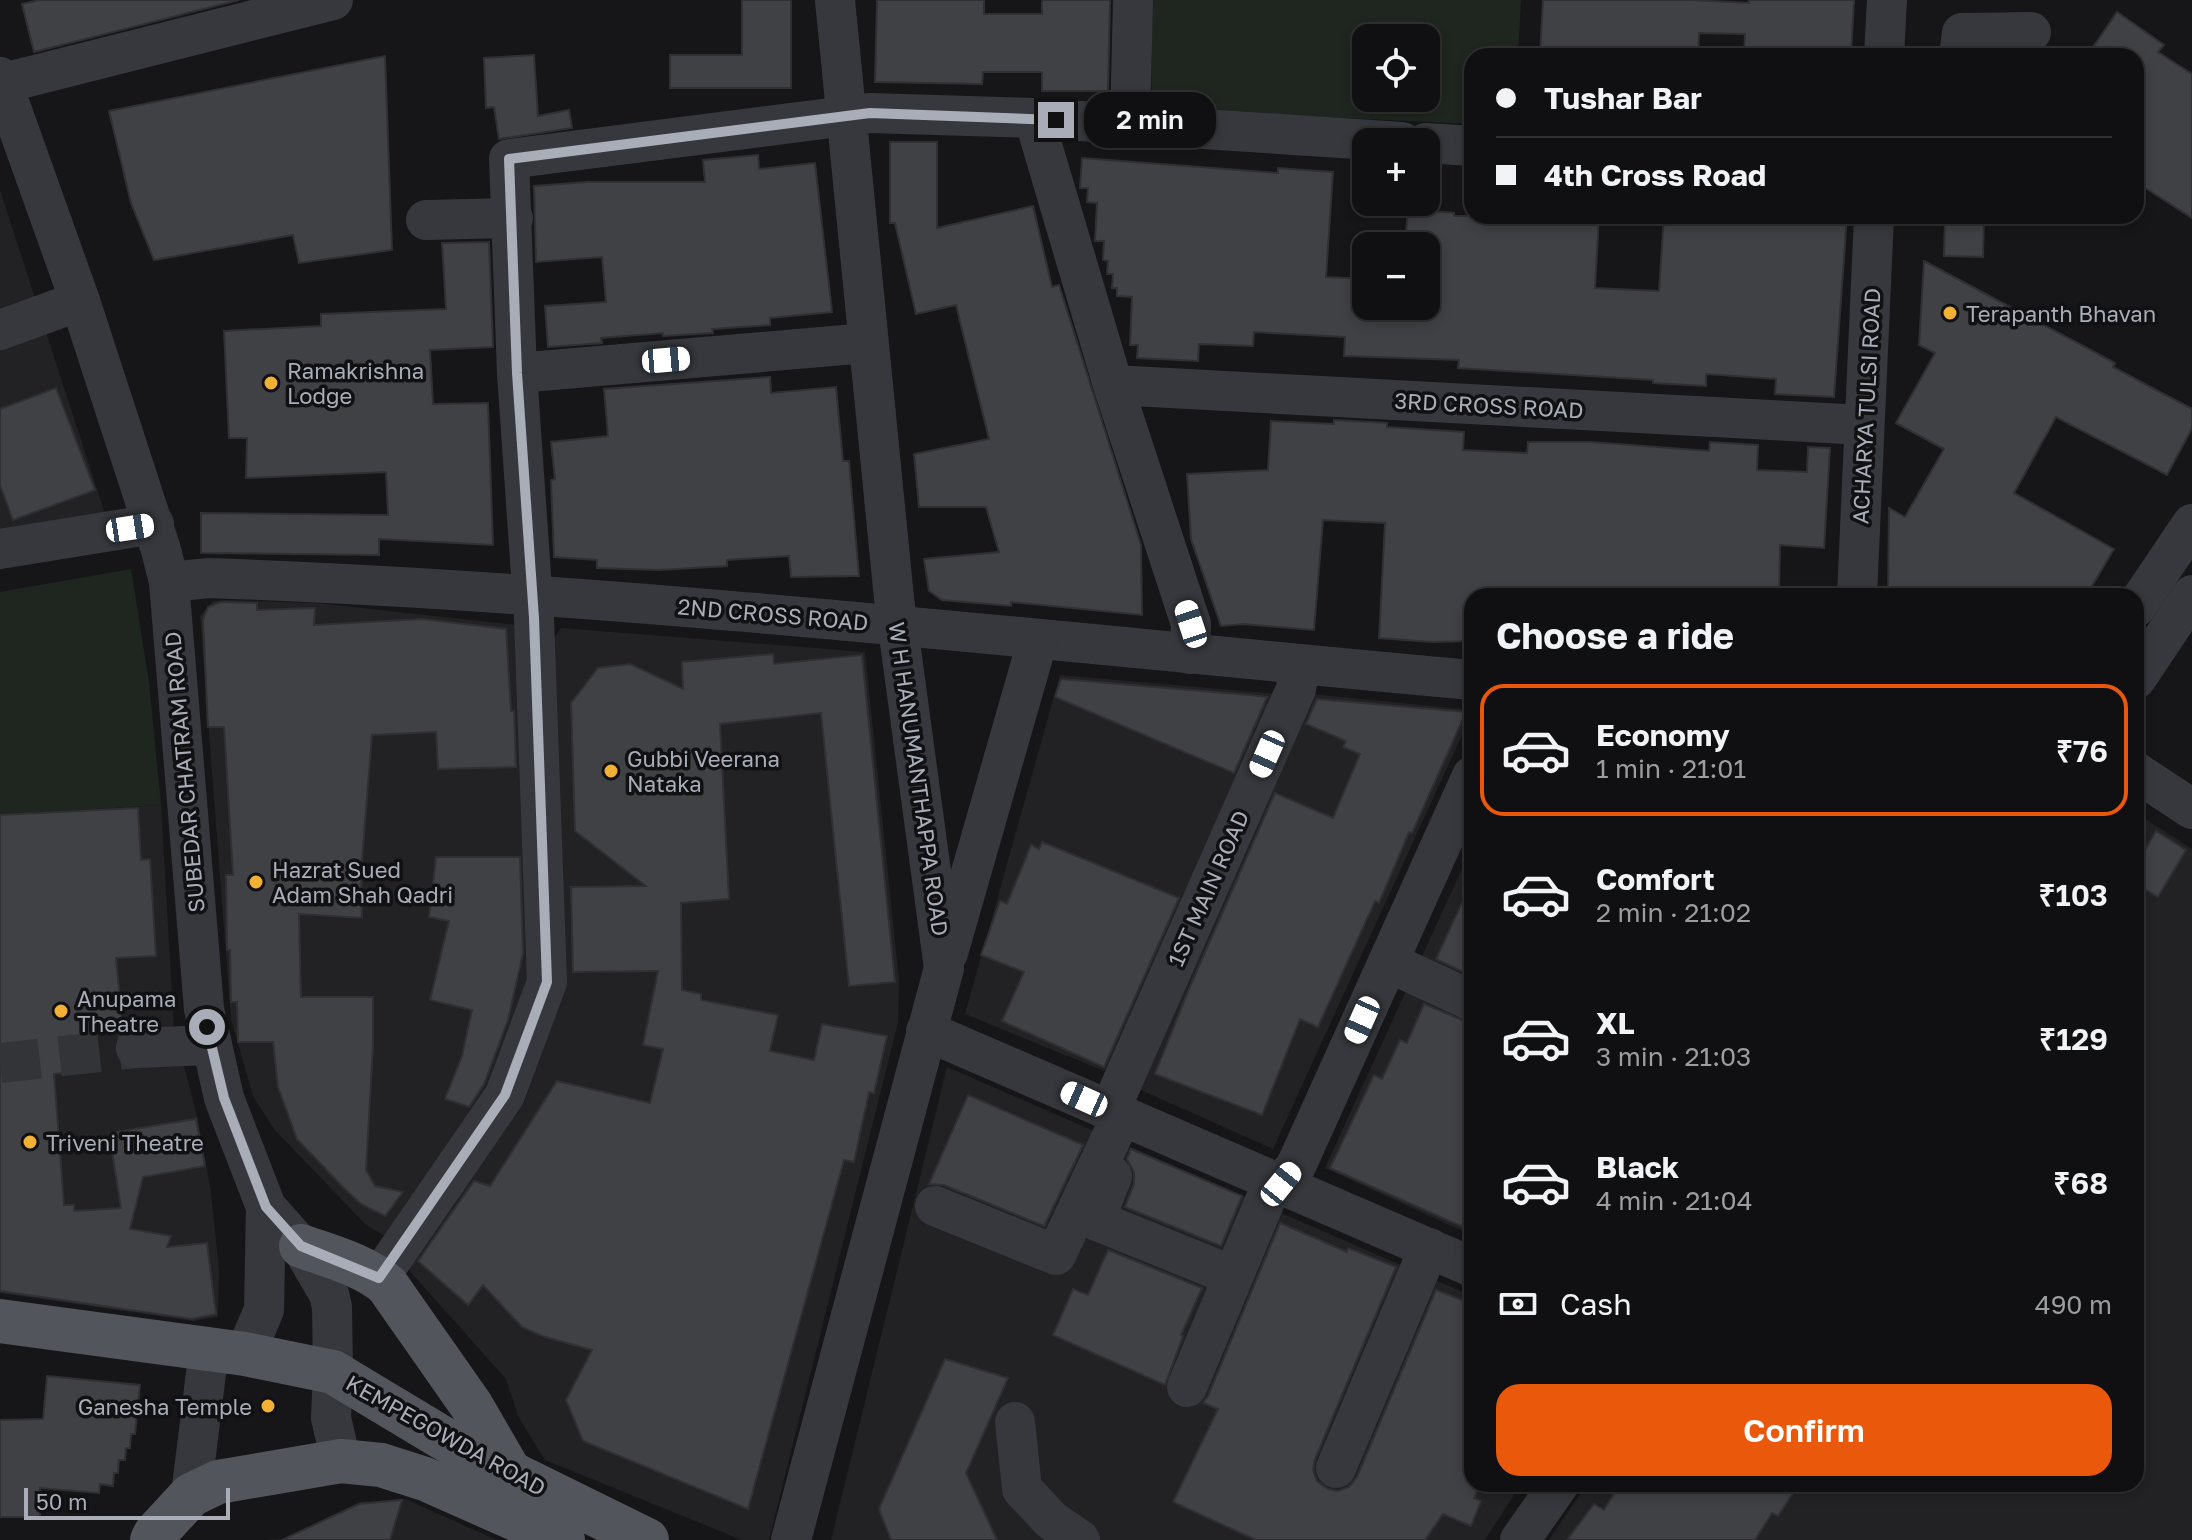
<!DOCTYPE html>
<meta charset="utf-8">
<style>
:root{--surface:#101012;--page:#19191b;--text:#f1f3f6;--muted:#9c9d9f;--line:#303032;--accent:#ea580c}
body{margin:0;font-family:"Golos Text",sans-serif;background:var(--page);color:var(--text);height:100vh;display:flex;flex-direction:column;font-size:30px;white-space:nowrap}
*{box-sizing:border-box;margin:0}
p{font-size:26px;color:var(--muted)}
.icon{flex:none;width:44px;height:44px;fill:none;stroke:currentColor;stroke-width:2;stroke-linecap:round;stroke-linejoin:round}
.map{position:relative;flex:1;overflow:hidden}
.details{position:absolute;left:1464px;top:588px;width:680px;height:904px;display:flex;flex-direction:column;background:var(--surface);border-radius:24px;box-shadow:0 4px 12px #0003,0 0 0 2px var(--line)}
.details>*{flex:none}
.guide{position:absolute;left:1464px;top:48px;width:680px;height:176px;border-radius:24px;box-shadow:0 4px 12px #0003,0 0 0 2px var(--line);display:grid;align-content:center;height:176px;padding:0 32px;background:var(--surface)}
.tools{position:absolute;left:1352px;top:24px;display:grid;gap:16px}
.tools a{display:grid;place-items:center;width:88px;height:88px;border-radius:16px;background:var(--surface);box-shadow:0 4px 12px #0003,0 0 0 2px var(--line);font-size:40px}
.scale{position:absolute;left:24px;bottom:20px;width:206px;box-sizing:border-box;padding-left:8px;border:4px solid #a8adb8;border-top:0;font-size:22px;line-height:28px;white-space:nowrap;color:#a8adb8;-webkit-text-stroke:6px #111113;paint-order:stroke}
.end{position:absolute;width:36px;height:36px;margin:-18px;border:10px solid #a8adb8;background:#111;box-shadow:0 0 0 4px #111}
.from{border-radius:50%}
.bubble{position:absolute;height:56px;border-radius:24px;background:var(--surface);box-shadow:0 4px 12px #0003,0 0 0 2px var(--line);font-size:26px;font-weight:600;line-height:56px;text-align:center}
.car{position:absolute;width:24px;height:48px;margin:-24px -12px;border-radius:10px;box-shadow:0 0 6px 2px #0007;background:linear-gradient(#fff 24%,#345 0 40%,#fff 0 76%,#345 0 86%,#fff 0)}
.guide b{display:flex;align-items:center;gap:28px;height:76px;font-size:30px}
.guide b+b{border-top:2px solid var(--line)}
.guide i{width:20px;height:20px;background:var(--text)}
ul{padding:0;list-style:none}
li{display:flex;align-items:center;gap:24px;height:132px;margin:0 16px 12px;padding:0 16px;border:4px solid transparent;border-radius:24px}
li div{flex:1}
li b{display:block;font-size:30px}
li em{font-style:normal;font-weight:600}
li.selected{border-color:var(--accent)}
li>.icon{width:72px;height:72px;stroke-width:1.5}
h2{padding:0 32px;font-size:36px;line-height:96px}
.pay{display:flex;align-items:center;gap:20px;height:88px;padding:0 32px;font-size:30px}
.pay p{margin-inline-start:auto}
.button{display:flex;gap:16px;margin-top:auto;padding:16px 32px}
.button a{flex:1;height:92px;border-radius:24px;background:var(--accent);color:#fff;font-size:32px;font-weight:600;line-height:92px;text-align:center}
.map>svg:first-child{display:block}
.built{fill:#222225}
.green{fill:#1e261f;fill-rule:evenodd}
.building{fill:#404145;stroke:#303034;stroke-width:2}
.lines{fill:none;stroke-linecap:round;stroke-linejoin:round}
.minor-tunnel{stroke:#333438;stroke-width:40;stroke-dasharray:40 20;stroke-linecap:butt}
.minor{stroke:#37383d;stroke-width:40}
.major{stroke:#53555c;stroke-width:44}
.route{stroke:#a8adb8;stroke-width:10}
.poi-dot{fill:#f2b134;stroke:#111113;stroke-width:3}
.labels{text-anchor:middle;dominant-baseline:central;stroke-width:7;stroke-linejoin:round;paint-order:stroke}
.poi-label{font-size:22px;fill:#a8adb8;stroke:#111113;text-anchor:start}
.street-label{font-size:22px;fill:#a8adb8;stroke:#111113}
</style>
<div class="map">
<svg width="2192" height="1540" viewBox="0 0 2192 1540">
<rect width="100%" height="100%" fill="#161618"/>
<g class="built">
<polygon points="0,190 105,514 0,530"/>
<polygon points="225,600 316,603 516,625 530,989 491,1090 385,1236 366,1225 274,1129 253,1096 231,1019 200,616 213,601"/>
<polygon points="561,628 865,652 899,980 898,1022 769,1540 742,1540 545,1460 519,1418 506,1379 408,1269 524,1103 564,990 548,646"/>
<polygon points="1060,675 1289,695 1114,1075 965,1014"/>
<polygon points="1301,693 1472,710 1472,713 1273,1149 1134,1087"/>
<polygon points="161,805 174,1028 197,1116 211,1192 219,1270 218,1317 193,1321 0,1293 0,815"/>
<polygon points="2136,813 2192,849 2192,1540 1549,1540 1587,1484 2136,1484"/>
<polygon points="1472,847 1472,1234 1471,1235 1325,1168"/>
<polygon points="947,1067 1472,1296 1472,1484 1521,1484 1485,1540 831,1540"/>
<polygon points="405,1499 497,1540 264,1540 282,1539 360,1502"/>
</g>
<g class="green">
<path d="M1151,0H1521L1518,56H1472V124L1152,109ZM1366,38H1426V98H1366Z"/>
<polygon points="131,569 149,682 161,805 0,815 0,592"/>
</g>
<g class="building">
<polygon points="40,0 239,0 34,52 22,4"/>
<polygon points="742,0 791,0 791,88 670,88 670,55 742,55"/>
<polygon points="877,0 984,0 984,14 1042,14 1042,0 1110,0 1108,91 1042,91 1042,72 983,72 982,84 875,82"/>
<polygon points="1543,0 1692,0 1749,3 1749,0 1854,0 1851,56 1744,56 1745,34 1699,33 1698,56 1540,56"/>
<polygon points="2117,12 2164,45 2158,52 2192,74 2192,218 2136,182 2136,56 2087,56"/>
<polygon points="534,55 538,116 569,110 572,128 499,139 494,107 486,108 484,58"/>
<polygon points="385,56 392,250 299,263 293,235 154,260 131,203 109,111"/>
<polygon points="890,142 937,142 937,228 1033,206 1052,287 1059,285 1141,545 1142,615 1011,602 1011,606 942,600 929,591 924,559 999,552 986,507 919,507 914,454 989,439 956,305 916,314 895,223 890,223"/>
<polygon points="758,155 759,169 815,163 832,312 770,318 770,325 712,329 713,333 663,336 663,333 601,338 602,343 548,347 545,306 606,302 602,257 536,262 534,186 587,182 705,182 703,160"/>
<polygon points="1082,158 1278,173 1278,168 1333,172 1326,277 1366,279 1366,306 1426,306 1426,246 1405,246 1408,209 1454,213 1454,216 1599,216 1595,288 1659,291 1664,216 1847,216 1834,397 1775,394 1776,379 1706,374 1706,386 1653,383 1653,380 1458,368 1459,360 1344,356 1345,337 1254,332 1253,346 1199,344 1198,361 1137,358 1138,345 1130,345 1132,297 1117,296 1117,288 1112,288 1113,274 1107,274 1108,261 1103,260 1104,241 1095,241 1097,203 1087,202 1088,188 1080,188"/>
<polygon points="1945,216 1984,216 1983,257 1944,256"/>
<polygon points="489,242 493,347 430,350 433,404 488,403 493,545 379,539 379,555 201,553 201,513 388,515 386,472 246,478 247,438 229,438 224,331 321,326 321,314 446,309 442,243"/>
<polygon points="1924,261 2115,363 2113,367 2192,409 2192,428 2167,475 2056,417 2014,493 2114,549 2086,596 1888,596 1889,508 1905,517 1944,449 1896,423 1935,353 1919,345"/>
<polygon points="770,377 771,393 836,387 843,461 849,461 859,576 791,577 789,556 727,560 727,566 659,570 597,568 597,560 554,557 551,480 555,479 551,442 608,436 604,389"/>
<polygon points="56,388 95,490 13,520 0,485 0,409"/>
<polygon points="1334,420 1387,423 1387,427 1464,432 1463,450 1527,453 1528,442 1591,442 1709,451 1710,442 1758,445 1757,470 1807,472 1808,447 1830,448 1824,548 1780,545 1779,596 1472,596 1472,641 1432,642 1379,638 1385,523 1323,520 1314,630 1243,624 1221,626 1191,539 1187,474 1268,470 1271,421 1334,424"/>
<polygon points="221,602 257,603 257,610 315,608 314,625 422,619 506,629 511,711 514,711 516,767 438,769 436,732 372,735 361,873 362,918 299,914 301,997 373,997 373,1046 366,1170 375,1186 403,1192 385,1216 361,1204 345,1189 297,1139 278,1087 273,1042 238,1042 237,1002 231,1002 230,950 227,950 226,875 233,875 224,727 208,727 203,620 208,607"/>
<polygon points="773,654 774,664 862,655 895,982 849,986 821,713 720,724 729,899 681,903 682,990 701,994 701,1000 778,1015 770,1051 814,1060 822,1024 887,1036 874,1093 869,1092 854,1162 844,1160 748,1509 583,1441 566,1400 592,1350 542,1336 522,1327 483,1285 468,1305 418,1261 474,1181 490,1186 557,1081 650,1103 663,1049 643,1045 658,971 573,972 571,887 646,886 575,831 571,703 598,668 630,664 683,689 682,662"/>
<polygon points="1061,679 1249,695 1267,697 1234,773 1055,697"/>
<polygon points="1317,699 1466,712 1412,833 1409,832 1379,903 1375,901 1318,1027 1300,1019 1262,1115 1155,1074 1189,989 1275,793 1333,818 1360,754 1343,747 1346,741 1306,724"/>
<polygon points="138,808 141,860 150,859 156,956 116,958 123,1029 120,1032 65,1038 68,1072 54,1074 64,1205 74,1205 74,1211 121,1208 109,1133 196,1119 205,1166 143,1177 130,1229 171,1236 167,1247 207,1243 216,1314 192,1319 0,1291 0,815"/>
<polygon points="2156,831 2186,850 2158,897 2136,884 2136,865"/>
<polygon points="1042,842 1179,898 1104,1067 1002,1021 1024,972 981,955 1000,901 1007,904 1031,845 1039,849"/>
<polygon points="436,857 520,857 523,953 508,1020 484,1084 469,1107 445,1099 462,1056 472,1010 430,1000 449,921 429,917"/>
<polygon points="1472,881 1472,976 1436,959"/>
<polygon points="1424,1004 1472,1024 1472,1231 1330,1168 1374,1075 1382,1079 1400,1040 1407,1043"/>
<polygon points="968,1095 1083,1145 1044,1226 944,1185 929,1184"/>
<polygon points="1131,1149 1242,1196 1221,1246 1125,1207 1134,1184 1134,1172 1127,1159"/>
<polygon points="1280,1223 1347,1252 1348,1248 1396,1267 1315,1459 1313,1470 1317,1481 1328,1489 1338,1491 1349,1487 1357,1477 1436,1290 1472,1304 1472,1484 1480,1484 1474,1498 1481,1501 1471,1526 1443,1514 1425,1540 1256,1540 1173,1502 1218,1409 1203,1403 1208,1396"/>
<polygon points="1108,1250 1202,1288 1181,1335 1183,1336 1165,1385 1053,1335 1073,1289 1088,1295"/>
<polygon points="945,1359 1008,1378 966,1473 997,1540 891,1540 879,1509"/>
<polygon points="47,1376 140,1385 135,1434 131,1434 130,1448 126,1448 125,1460 119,1460 118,1473 114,1473 113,1486 100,1484 99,1493 40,1488 40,1517 0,1517 0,1420 43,1419"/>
<polygon points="1620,1484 1799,1484 1778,1516 1772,1513 1755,1540 1567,1540 1594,1504 1604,1510"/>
<polygon points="402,1500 390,1540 282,1540 359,1504"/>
</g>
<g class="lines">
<polyline class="minor-tunnel" points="0,1063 136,1048"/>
<g class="minor">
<polyline points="1884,56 1887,0"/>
<polyline points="1959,56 1962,33 2031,32"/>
<polyline points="0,77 80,301 161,550 169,582 204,1009 224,1098 266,1207 301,1246 329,1294 332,1307 333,1372 331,1418 341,1461"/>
<polyline points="0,84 333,0"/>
<polyline points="1034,118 1113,385 1191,624 1190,654"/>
<polyline points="1130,125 1133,0"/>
<polyline points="1426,143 1472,146"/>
<polyline points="426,220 513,218"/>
<polyline points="0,330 80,301"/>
<polyline points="517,373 867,343"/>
<polyline points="1113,385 1864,425"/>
<polyline points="0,549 154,524"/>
<path d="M169,582L209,578C632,593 1051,642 1472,680"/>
<polyline points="1857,596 1874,216"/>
<polyline points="2136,607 2192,524"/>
<polyline points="2136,679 2192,595"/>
<polyline points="2136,772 2192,809"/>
<polyline points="948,953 1038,639"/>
<polyline points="1388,962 1472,1001"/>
<polyline points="926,1031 1472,1267"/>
<polyline points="136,1048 210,1045"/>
<polyline points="1110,1110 1296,689 1299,664"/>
<polyline points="1112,1176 1095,1220 1233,1276"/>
<polyline points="935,1206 1056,1255 1122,1115"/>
<polyline points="379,1278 505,1095 547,982 534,618 517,373 509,159 870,113 1034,118 1402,142"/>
<polyline points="245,1354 264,1310 266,1207"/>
<polyline points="1187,1387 1267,1196 1281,1184 1296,1166 1472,776"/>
<polyline points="1015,1422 1022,1489 1051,1520 1080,1540"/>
<polyline points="1336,1468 1429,1248"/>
<polyline points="191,1495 209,1349"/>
<polyline points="791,1540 944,968 894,598 835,0"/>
<polyline points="1520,1540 1559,1484"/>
</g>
<g class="major">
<path d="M301,1246C329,1256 364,1265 387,1285L471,1405L511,1474"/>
<polyline points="0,1321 245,1354 333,1372 456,1446 647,1540"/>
<polyline points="152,1540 155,1534 191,1495 218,1482 341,1461 381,1465 425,1479 563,1540"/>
</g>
</g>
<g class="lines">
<polyline class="route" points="207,1027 224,1098 266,1207 301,1246 379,1278 505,1095 547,982 534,618 517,373 509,159 870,113 1056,120"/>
</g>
<g class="poi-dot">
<circle cx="1950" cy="313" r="8"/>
<circle cx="271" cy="383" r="8"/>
<circle cx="611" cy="771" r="8"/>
<circle cx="256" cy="882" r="8"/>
<circle cx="61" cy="1011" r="8"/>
<circle cx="30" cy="1142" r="8"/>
<circle cx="268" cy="1406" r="8"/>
</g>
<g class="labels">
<g class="poi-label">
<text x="1966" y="313">Terapanth Bhavan</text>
<text x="287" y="370">Ramakrishna<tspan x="287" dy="25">Lodge</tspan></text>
<text x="627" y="758">Gubbi Veerana<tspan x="627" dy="25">Nataka</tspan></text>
<text x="272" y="869">Hazrat Sued<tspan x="272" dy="25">Adam Shah Qadri</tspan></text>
<text x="77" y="998">Anupama<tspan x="77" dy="25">Theatre</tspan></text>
<text x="46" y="1142">Triveni Theatre</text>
<text x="252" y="1406" text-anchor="end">Ganesha Temple</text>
</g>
<g class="street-label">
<text transform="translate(1489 405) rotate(3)">3RD CROSS ROAD</text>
<text transform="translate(1866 406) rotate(-87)">ACHARYA TULSI ROAD</text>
<text transform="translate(773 614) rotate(5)">2ND CROSS ROAD</text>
<text transform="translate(184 772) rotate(-95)">SUBEDAR CHATRAM ROAD</text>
<text transform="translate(919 779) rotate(82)">W H HANUMANTHAPPA ROAD</text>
<text transform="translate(1208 888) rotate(-66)">1ST MAIN ROAD</text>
<text transform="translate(446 1435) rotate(29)">KEMPEGOWDA ROAD</text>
</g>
</g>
</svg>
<div class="tools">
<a><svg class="icon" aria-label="locate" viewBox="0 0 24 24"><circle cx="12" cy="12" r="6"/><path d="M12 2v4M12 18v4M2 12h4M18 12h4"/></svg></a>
<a>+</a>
<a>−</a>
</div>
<div class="scale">50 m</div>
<i class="end from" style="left:207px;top:1027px"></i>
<i class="end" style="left:1056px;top:120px"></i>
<div class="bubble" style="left:1084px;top:92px;width:132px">2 min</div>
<i class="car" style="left:666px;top:360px;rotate:85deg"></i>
<i class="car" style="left:130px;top:528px;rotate:81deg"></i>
<i class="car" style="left:1191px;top:624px;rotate:342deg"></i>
<i class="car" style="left:1267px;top:754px;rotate:204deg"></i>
<i class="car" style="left:1362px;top:1020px;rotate:204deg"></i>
<i class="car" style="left:1084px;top:1099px;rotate:294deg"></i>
<i class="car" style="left:1281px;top:1184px;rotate:39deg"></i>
<div class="guide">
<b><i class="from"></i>Tushar Bar</b>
<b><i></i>4th Cross Road</b>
</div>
<section class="details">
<h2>Choose a ride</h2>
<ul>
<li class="selected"><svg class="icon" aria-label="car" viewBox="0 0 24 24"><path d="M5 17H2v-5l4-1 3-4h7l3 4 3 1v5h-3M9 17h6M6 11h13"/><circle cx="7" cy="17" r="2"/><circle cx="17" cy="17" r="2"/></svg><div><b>Economy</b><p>1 min · 21:01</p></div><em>₹76</em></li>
<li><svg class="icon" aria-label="car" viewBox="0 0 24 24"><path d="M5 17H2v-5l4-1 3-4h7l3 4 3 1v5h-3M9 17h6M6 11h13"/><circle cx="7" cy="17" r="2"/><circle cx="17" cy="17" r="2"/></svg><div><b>Comfort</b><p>2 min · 21:02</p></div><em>₹103</em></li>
<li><svg class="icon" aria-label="car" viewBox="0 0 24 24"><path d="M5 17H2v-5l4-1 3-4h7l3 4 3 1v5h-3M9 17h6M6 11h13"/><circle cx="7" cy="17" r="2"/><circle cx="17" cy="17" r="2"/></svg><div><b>XL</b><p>3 min · 21:03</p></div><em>₹129</em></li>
<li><svg class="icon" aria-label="car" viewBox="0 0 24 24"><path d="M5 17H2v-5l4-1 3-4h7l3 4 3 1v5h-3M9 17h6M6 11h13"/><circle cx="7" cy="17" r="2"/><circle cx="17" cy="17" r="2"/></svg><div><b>Black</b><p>4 min · 21:04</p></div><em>₹68</em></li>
</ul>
<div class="pay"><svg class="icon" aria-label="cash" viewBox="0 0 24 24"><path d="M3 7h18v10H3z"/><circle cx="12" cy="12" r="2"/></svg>Cash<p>490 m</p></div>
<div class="button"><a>Confirm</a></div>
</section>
</div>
